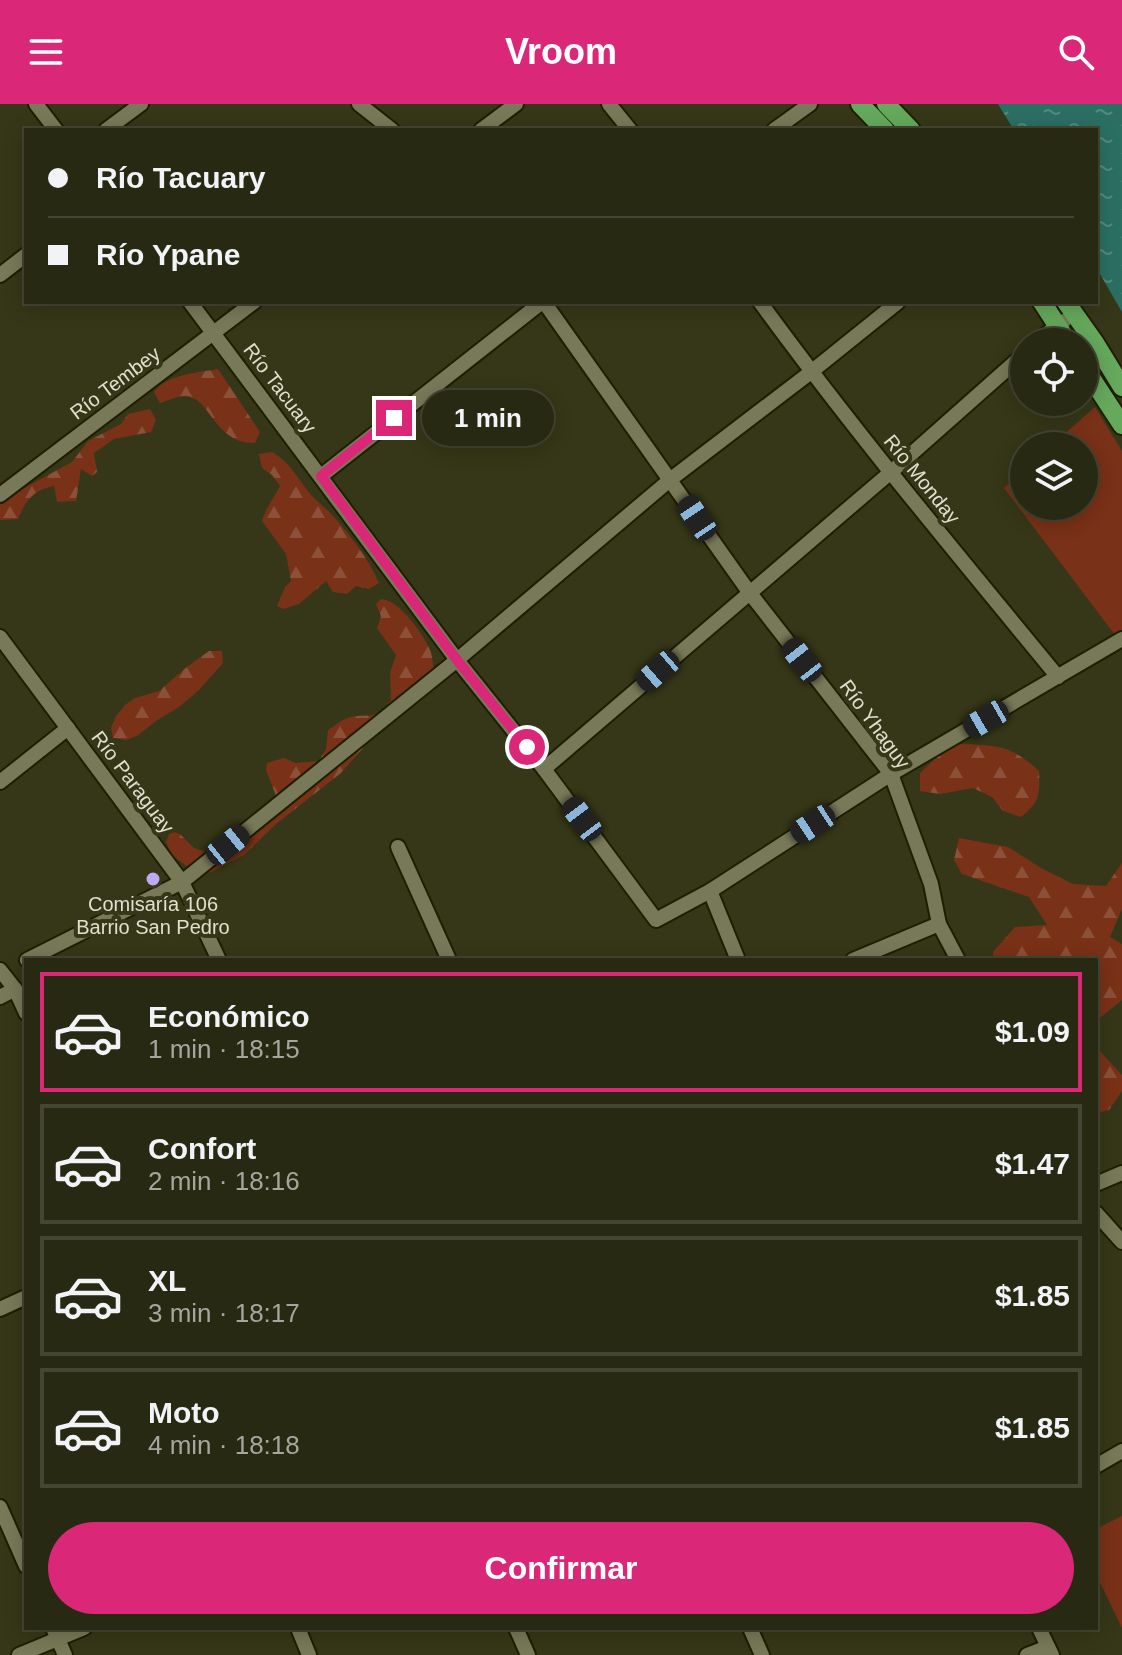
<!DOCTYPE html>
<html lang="es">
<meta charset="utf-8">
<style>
:root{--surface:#282912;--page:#30311b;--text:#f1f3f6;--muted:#a5a69f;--line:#444532;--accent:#db2777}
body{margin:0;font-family:Arial,sans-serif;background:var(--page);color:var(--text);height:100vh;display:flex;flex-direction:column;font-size:30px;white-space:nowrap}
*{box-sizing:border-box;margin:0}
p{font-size:26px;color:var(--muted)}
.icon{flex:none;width:44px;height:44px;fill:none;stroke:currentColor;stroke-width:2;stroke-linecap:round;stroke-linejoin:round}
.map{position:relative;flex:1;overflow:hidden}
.panel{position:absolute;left:24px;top:854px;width:1074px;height:672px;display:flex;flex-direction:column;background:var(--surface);border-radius:0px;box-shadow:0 4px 20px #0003,0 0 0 2px var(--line)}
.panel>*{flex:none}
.hud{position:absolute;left:24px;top:24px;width:1074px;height:176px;border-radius:0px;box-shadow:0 4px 20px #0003,0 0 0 2px var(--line);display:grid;align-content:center;height:176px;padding:0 24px;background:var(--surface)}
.controls{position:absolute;left:1010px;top:224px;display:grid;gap:16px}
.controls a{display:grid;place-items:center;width:88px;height:88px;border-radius:50%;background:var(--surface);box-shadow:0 4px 20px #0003,0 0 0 2px var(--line);font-size:40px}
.end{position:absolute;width:36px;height:36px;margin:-18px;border:10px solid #db2777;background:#fff;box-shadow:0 0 0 4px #fff}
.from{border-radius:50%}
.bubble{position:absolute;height:56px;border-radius:28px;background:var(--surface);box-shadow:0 4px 20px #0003,0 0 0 2px var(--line);font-size:26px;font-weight:600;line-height:56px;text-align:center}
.car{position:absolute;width:24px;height:48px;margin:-24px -12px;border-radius:10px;box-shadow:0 0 6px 2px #0007;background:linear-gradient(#222 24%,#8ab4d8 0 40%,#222 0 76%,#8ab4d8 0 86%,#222 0)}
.hud b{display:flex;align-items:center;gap:28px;height:76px;font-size:30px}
.hud b+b{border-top:2px solid var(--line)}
.hud i{width:20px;height:20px;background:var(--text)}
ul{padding:14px 0 0;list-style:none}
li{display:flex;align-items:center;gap:24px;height:120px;margin:0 16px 12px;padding:0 8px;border:4px solid var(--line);border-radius:0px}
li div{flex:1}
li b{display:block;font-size:30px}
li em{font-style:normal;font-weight:600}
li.selected{border-color:var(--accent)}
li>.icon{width:72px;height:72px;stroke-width:1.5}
.primary-button{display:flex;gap:16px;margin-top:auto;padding:16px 24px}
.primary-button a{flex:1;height:92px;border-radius:48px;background:var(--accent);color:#fff;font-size:32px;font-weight:600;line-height:92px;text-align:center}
header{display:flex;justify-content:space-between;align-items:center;height:104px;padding:0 24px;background:var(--accent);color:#fff;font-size:36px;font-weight:600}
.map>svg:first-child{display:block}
.forest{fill:url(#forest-firs)}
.green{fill:#793117}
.water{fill:url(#water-ripples)}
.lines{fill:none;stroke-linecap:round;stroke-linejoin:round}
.minor-casing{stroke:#1e1e01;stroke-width:18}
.major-casing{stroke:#1e1e01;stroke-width:22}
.minor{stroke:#787958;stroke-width:14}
.major{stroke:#65a95c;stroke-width:18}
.route{stroke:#db2777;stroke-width:10}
.poi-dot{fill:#bcaaf6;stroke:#363718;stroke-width:3}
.labels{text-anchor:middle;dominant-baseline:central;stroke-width:8;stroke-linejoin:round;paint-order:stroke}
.street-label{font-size:20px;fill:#dfe0ce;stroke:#363718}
.poi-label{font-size:20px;fill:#dfe0ce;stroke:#363718}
</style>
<header><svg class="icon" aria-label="menu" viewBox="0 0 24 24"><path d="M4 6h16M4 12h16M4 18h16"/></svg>Vroom<svg class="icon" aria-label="search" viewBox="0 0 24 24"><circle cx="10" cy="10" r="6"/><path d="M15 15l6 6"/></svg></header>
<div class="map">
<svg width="1122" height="1551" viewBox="0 0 1122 1551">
<defs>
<pattern id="forest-firs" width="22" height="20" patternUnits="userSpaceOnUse" patternTransform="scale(2)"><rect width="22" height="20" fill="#793117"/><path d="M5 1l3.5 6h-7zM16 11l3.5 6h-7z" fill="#8c4f38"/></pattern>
<pattern id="water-ripples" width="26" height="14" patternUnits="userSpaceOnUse" patternTransform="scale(2)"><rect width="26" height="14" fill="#2b6f63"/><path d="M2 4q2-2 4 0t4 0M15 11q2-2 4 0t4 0" fill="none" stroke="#538a7f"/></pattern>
</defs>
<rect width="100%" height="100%" fill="#363718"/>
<g class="forest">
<path d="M218,265L260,328L255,339C214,340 210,292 185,292C177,292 167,297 160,299L154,288C167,270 197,269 218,265Z"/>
<path d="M150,305L156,316L151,328L114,335L94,349L97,368L92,372L81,365L76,397L57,398L54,382C33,386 26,396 18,415L0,416V400L4,395L72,358L88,337L121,320L128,310Z"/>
<path d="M272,348C292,359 299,378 314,394C320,400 327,405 333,412C351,432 368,454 379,479L369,485L356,482L347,490L333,488L326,477L299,500L283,505L277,502L285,483L291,477L286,450L262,417C266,403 274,394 280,382L272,371L262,364L259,350Z"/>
<path d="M381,495C399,496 422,528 429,544C434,553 433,567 434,577L419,596L370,636L341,669L276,720L244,751L211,768L193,767L172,751L166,738L171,726L181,731L194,744L206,748L241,733L278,697L266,666L267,659L284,654L296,659L319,657L326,645L328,626C333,623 339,618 345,615C366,606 372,621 391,596L390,569L396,551L377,524L381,512L376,500Z"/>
<polygon points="209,547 222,547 223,559 198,587 179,603 156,617 137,632 126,636 113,634 111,624 116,612 125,601 135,594 159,587 188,562"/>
<path d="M961,640C998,641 1012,642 1039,667C1040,690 1040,698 1021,713L1003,707L992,693L973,684L940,690L920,687V669L944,646Z"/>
<polygon points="959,734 1008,743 1041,764 1073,780 1106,782 1122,759 1122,805 1110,833 1122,840 1122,896 1096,917 1096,856 993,856 993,848 1015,823 1047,821 1029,793 962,770 954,756"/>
<polygon points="1096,943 1122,971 1122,987 1109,1006 1096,1009"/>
</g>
<g class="green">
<polygon points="1095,303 1122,347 1122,526 1115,531 1004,384 1024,366 1024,402 1084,402 1084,342 1051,342"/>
<polygon points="1122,1412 1122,1524 1096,1470 1096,1425"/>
</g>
<polygon class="water" points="998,0 1122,0 1122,208 1096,163 1096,26 1014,26"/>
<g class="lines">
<g class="minor-casing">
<g id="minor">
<polyline points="36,0 56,26"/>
<polyline points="359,0 392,26"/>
<polyline points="609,0 630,26"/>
<polyline points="106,26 141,0"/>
<polyline points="481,26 516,0"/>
<polyline points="774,26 810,0"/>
<polyline points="0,171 26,151"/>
<polyline points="190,198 457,556 544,665 656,816 710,787 891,670 1122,535"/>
<polyline points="544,198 749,488 891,670 931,780 939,820 958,856"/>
<path d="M760,198C854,327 957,450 1058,573"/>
<polyline points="1038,238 1057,221 1064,217"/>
<polyline points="321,372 542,198"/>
<polyline points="0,391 254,198"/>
<polyline points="0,533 182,778 219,856"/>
<polyline points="544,665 891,368 1024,250"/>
<polyline points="0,678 68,624"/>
<polyline points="398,743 449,856"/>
<polyline points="710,787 738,856"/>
<polyline points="27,856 182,778 457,556 671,375 811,268 898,198"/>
<polyline points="853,856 939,820"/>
<polyline points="0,866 15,885 26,909"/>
<polyline points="0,893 15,885"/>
<polyline points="1096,1080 1122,1069"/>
<polyline points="1096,1109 1122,1138"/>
<polyline points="0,1205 26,1193"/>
<polyline points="1096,1362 1122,1347"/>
<polyline points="0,1403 26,1462"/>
<polyline points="53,1524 65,1551"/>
<polyline points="298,1524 309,1551"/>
<polyline points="516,1524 528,1551"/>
<polyline points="750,1524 762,1551"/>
<polyline points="1039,1524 1052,1551"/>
<polyline points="19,1551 84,1524"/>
<polyline points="1027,1551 1048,1543"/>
</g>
</g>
<g class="major-casing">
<g id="major">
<polyline points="860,0 885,26"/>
<polyline points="886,0 911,26"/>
<polyline points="1042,198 1068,238"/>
<polyline points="1066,198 1095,239 1122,283"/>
<polyline points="1084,263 1122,321"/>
</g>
</g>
<use href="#minor" class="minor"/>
<use href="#major" class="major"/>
</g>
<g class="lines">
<polyline class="route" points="394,314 321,372 457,556 527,643"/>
</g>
<circle class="poi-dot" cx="153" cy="775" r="8"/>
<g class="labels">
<g class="street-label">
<text transform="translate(115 279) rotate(-37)">Río Tembey</text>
<text transform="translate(280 284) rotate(53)">Río Tacuary</text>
<text transform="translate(922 375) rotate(51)">Río Monday</text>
<text transform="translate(875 620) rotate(54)">Río Yhaguy</text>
<text transform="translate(133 678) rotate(53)">Río Paraguay</text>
</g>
<g class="poi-label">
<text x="153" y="800">Comisaría 106<tspan x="153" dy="23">Barrio San Pedro</tspan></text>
</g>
</g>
</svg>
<div class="controls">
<a><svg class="icon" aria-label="locate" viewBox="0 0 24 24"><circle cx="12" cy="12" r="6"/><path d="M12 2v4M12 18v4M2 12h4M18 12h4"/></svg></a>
<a><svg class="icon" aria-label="layers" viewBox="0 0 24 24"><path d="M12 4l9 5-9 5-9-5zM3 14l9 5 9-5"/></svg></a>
</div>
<i class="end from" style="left:527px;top:643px"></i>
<i class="end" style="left:394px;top:314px"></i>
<div class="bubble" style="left:422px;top:286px;width:132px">1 min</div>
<i class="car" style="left:697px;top:414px;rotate:326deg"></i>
<i class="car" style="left:802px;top:556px;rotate:322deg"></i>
<i class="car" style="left:658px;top:567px;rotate:229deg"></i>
<i class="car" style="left:986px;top:615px;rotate:240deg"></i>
<i class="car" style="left:582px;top:715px;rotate:323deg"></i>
<i class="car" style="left:813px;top:720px;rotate:237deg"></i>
<i class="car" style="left:228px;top:741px;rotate:51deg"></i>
<div class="hud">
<b><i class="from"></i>Río Tacuary</b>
<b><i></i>Río Ypane</b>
</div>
<section class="panel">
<ul>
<li class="selected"><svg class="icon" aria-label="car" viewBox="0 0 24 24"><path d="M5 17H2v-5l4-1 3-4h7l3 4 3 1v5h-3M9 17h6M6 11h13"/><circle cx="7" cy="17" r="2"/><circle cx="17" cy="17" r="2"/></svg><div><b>Económico</b><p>1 min · 18:15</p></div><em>$1.09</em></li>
<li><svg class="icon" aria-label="car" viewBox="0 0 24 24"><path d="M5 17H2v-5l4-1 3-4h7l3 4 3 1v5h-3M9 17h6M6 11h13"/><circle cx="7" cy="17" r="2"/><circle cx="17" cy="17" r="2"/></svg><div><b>Confort</b><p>2 min · 18:16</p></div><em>$1.47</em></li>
<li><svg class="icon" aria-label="car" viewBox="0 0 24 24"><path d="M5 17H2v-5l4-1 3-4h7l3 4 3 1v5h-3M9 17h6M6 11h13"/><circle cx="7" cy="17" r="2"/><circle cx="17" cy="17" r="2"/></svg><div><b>XL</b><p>3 min · 18:17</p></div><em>$1.85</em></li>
<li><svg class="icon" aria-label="car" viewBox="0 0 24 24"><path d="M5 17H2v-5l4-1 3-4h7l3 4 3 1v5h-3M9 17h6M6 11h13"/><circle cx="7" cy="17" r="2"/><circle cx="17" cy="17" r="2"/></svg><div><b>Moto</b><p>4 min · 18:18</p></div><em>$1.85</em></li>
</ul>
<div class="primary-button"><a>Confirmar</a></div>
</section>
</div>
